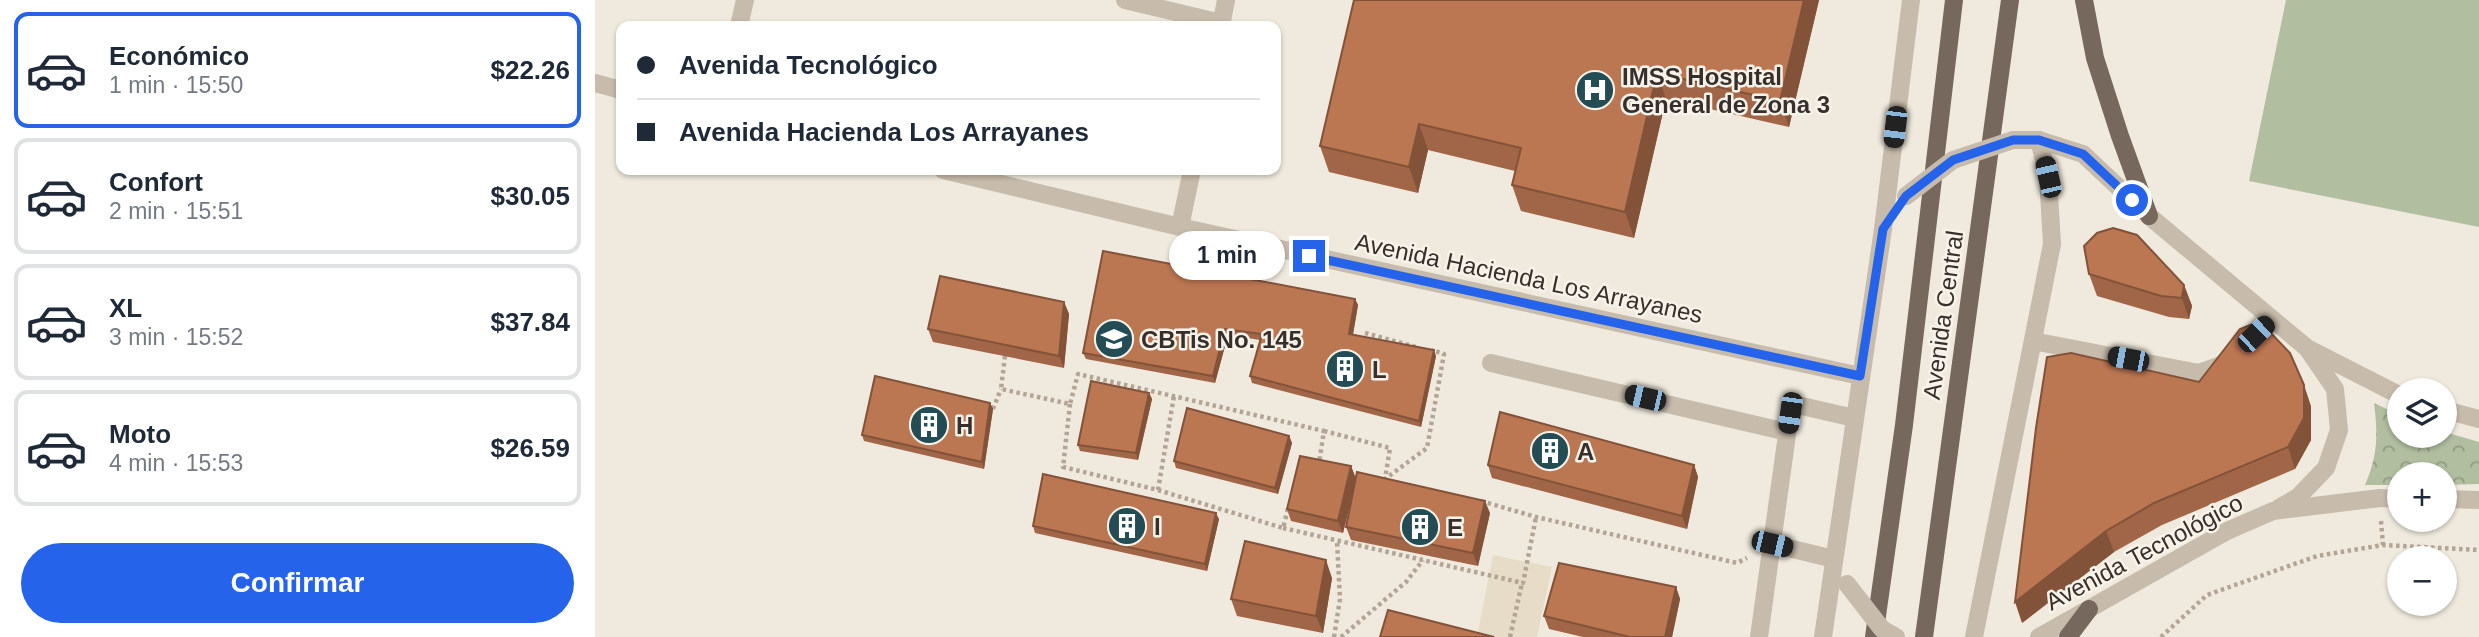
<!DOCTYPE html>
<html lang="es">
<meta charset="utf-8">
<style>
:root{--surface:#fff;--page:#f2f2f3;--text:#1f2937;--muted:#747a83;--line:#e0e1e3;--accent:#2563eb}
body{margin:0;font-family:Helvetica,sans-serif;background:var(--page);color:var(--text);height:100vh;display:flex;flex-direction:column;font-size:26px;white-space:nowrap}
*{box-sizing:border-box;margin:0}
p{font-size:23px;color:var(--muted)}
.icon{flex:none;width:38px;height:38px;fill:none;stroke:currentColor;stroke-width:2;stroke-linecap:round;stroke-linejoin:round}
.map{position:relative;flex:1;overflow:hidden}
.panel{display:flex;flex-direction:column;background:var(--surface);width:595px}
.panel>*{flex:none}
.hud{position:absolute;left:21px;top:21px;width:665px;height:154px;border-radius:14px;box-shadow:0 2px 5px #0004;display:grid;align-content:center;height:154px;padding:0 21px;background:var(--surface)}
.fabs{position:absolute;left:1792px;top:378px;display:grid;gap:14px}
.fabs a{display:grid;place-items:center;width:70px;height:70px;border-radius:50%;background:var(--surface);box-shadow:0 2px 5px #0004;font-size:35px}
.end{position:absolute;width:32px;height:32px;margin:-16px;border:9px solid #2563eb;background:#fff;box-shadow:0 0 0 4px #fff}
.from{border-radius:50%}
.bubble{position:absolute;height:49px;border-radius:24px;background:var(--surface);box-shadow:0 2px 5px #0004;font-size:23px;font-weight:600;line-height:49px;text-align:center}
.car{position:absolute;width:21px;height:42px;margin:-21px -10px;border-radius:9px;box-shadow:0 0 5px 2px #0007;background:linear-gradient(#222 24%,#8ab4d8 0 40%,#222 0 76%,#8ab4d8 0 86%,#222 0)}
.hud b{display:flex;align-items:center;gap:24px;height:66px;font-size:26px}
.hud b+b{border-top:2px solid var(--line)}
.hud i{width:18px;height:18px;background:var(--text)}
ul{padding:12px 0 0;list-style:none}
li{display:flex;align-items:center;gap:21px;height:116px;margin:0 14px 10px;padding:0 7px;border:4px solid var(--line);border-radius:14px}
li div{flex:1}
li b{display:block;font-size:26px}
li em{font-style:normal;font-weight:600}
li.on{border-color:var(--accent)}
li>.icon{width:63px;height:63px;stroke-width:1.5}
.action{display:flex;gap:14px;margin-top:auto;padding:14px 21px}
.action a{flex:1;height:80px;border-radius:42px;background:var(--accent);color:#fff;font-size:28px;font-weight:600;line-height:80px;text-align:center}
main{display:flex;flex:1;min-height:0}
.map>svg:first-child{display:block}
.forest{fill:url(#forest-crowns)}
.pitch{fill:#b1bea0}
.plaza{fill:#e7dcc7}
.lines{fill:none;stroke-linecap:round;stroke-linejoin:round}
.path{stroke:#b3a596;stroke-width:4.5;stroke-dasharray:3.5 3.5;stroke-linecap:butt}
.minor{stroke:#c7bbab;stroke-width:18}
.major{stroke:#76685c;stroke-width:18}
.minor-bridge{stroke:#c7bbab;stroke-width:18}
.wall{fill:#a16547}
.shaded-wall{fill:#835339}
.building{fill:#bb7652;stroke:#835339;stroke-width:2}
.route{stroke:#2563eb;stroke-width:9}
.labels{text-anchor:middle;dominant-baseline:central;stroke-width:5;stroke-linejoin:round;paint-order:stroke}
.poi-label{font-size:24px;font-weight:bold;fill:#362f2a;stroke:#f8f3ea;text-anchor:start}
.street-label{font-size:24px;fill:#362f2a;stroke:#f8f3ea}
</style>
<main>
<section class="panel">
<ul>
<li class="on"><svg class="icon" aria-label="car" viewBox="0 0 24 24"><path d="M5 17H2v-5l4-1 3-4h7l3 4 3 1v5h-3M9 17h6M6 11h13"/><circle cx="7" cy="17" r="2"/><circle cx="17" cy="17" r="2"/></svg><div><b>Económico</b><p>1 min · 15:50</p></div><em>$22.26</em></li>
<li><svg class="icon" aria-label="car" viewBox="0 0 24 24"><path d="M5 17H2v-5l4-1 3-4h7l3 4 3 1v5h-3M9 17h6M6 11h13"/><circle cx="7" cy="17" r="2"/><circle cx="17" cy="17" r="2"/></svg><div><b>Confort</b><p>2 min · 15:51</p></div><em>$30.05</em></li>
<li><svg class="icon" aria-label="car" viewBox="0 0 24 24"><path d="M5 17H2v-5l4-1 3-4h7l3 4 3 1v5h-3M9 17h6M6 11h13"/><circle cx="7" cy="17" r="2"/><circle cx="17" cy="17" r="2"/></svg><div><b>XL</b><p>3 min · 15:52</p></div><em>$37.84</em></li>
<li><svg class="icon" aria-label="car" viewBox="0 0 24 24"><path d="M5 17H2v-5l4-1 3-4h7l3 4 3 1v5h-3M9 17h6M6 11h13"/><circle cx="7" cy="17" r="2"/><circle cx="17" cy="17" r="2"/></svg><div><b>Moto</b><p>4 min · 15:53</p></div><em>$26.59</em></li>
</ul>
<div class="action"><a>Confirmar</a></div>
</section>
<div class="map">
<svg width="1884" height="637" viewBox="0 0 1884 637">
<defs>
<pattern id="forest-crowns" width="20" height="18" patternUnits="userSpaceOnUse" patternTransform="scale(1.75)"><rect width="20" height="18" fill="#b1bea0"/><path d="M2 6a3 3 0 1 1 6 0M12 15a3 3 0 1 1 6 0" fill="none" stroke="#919b83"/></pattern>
</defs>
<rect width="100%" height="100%" fill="#f0eade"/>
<path class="forest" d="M1779,403L1804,415V436H1850V432L1884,442V484L1850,485V474H1804V485H1770C1783,455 1783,435 1779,403Z"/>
<polygon class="pitch" points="1691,0 1884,0 1884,227 1654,181"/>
<polygon class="plaza" points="898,555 957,567 942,637 882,637"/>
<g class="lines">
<g class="path">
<polyline points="770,333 821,347"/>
<polyline points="410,356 406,389 475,404 483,374 729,431 724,463"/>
<polyline points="475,404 468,467 563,490 688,528 694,505"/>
<polyline points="398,409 406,389"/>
<polyline points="729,431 795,448 790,479 832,448 849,354 837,350"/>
<polyline points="563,490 579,396"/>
<polyline points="886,501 941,517 1142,563 1152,558"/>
<polyline points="1786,521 1788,545"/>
<polyline points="688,528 928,583 941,517"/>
<polyline points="739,637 745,599 742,541"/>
<polyline points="746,637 811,582 828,560"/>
<polyline points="915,637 927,583"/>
<polyline points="1566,637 1612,595 1722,556 1788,545 1884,550"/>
</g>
<g class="minor">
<polyline points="530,0 626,23"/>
<polyline points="144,26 150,0"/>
<polyline points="626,26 631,0"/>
<polyline points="0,83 26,90"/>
<polyline points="1418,140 1444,140 1488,154 1554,216 1712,348 1804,395"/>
<polyline points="348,170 585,227 1265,376"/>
<polyline points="585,227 597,170"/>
<polyline points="1438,341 1604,373 1629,364 1633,360"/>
<polyline points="896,363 1192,432"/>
<polyline points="1850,410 1884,419"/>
<polyline points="1850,499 1884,500"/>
<polyline points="1684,508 1703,497 1731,468 1744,430 1740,389 1714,351"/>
<polyline points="1177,544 1239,559"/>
<polyline points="1164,637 1195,413 1199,408 1207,406 1259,418"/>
<polyline points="1228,637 1288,229 1316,0"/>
<polyline points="1379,637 1457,244 1453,177 1444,140"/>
<polyline points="1444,637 1632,531 1678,511 1785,498 1804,499"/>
</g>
<g class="major">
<polyline points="1489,0 1500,58 1525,136 1554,216"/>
<polyline points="1279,637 1309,425 1359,0"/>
<polyline points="1329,637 1415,0"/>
<polyline points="1473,637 1494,609"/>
</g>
<g class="minor-bridge">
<polyline points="1311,196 1358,160 1418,140"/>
<polyline points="1252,584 1287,629 1301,637"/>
</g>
</g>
<g class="wall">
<polygon points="759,0 1224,0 1194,127 1071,99 1039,238 926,211 917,185 920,171 833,150 823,193 734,172 725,146"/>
<polygon points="1494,274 1589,285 1597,306 1594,319 1574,317 1502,296"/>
<polygon points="760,299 763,305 758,334 841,356 826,427 657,383 655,376 665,340 633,335 620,383 491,359 488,353"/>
<polygon points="469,302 474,314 469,368 338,342 333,329"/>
<polygon points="1604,382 1716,406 1716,440 1700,469 1567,525 1519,552 1427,623"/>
<polygon points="554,393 557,399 543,460 485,451 483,445"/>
<polygon points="395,403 398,409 389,469 269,441 267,435"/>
<polygon points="694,436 697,443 683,494 581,468 579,461"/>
<polygon points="893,465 1099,465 1103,477 1092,529 897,478"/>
<polygon points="756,466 761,479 748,533 696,521 692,509"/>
<polygon points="895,513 883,566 756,540 751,527"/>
<polygon points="624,519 612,571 440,533 438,526"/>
<polygon points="737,578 728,633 642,616 636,599"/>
<polygon points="1081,587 1085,599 1077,637 988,637 954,629 949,616"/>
</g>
<g class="shaded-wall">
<polygon points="1209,0 1224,0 1194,127 1185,101"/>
<polygon points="1062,73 1071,99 1039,238 1030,212"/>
<polygon points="824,124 833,150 823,193 814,167"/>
<polygon points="1589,285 1597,306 1594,319 1587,298"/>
<polygon points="760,299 763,305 757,340 754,334"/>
<polygon points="469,302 474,314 469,368 464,356"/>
<polygon points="630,329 633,335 620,383 618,376"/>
<polygon points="839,350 841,356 826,427 824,421"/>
<polygon points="1709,385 1716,406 1716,440 1700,469 1693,447"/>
<polygon points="554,393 557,399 543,460 541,453"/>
<polygon points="395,403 398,409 389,469 387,462"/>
<polygon points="694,436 697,443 683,494 680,488"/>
<polygon points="1099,465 1103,477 1092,529 1087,516"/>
<polygon points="756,466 761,479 748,533 743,521"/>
<polygon points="890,501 895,513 883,566 878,553"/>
<polygon points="621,513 624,519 612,571 610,564"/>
<polygon points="1511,531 1519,552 1427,623 1420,602"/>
<polygon points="731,560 737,578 728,633 721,616"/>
<polygon points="1081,587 1085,599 1077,637 1070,637"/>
</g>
<g class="building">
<polygon points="759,0 1209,0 1185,101 1062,73 1030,212 917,185 926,148 824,124 814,167 725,146"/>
<polygon points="1518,228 1542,235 1589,285 1587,298 1566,296 1494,274 1489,246 1502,233"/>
<polygon points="508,251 760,299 754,334 839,350 824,421 655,376 667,334 630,329 618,376 488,353"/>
<polygon points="345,276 469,302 464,356 333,329"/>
<polygon points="1660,323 1672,329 1695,353 1709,385 1709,418 1693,447 1559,503 1511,531 1420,602 1441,428 1452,357 1476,353 1604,382 1645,329"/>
<polygon points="280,376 395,403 387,462 267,435"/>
<polygon points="496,381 554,393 541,453 483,445"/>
<polygon points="592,408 694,436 680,488 579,461"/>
<polygon points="905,412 1099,465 1087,516 893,465"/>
<polygon points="705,456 756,466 743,521 692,509"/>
<polygon points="762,472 890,501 878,553 751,527"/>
<polygon points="448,474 621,513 610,564 438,526"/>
<polygon points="650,541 731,560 721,616 636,599"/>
<polygon points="964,563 1081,587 1070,637 1035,637 949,616"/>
<polygon points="793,610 899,637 785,637"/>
</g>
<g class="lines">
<polyline class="route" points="714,256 1265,376 1288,229 1311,196 1358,160 1418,140 1444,140 1488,154 1537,200"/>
</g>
<defs>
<g id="hospital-disc" transform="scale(2.0125)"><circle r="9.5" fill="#234c54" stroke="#f8f3ea"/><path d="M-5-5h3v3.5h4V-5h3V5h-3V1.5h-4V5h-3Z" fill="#fff"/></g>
<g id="school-disc" transform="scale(2.0125)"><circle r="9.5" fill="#234c54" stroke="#f8f3ea"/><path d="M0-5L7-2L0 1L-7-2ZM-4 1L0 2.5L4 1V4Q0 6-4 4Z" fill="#fff"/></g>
<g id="building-disc" transform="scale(2.0125)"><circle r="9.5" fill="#234c54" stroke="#f8f3ea"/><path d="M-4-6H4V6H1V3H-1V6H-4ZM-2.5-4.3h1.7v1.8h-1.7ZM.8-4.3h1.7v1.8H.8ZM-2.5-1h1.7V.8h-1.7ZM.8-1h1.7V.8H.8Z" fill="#fff"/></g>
</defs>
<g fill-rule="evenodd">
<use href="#hospital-disc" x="1000" y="90"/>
<use href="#school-disc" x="519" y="339"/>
<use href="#building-disc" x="750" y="369"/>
<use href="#building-disc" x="334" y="425"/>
<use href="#building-disc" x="955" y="451"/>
<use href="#building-disc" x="532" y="526"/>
<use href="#building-disc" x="825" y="527"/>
</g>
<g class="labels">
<g class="poi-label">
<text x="1027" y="76">IMSS Hospital<tspan x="1027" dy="28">General de Zona 3</tspan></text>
<text x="546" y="339">CBTis No. 145</text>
<text x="777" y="369">L</text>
<text x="361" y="425">H</text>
<text x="982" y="451">A</text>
<text x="559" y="526">I</text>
<text x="852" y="527">E</text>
</g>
<g class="street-label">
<text transform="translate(934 278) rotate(12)">Avenida Hacienda Los Arrayanes</text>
<text transform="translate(1348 315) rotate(-82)">Avenida Central</text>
<text transform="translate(1549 552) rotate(-28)">Avenida Tecnológico</text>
</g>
</g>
</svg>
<div class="fabs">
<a><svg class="icon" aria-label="layers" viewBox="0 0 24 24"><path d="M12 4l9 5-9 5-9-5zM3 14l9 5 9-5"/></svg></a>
<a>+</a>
<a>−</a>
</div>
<i class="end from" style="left:1537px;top:200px"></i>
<i class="end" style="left:714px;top:256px"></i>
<div class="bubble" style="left:574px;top:231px;width:116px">1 min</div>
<i class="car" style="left:1300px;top:127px;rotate:187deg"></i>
<i class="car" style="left:1453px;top:177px;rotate:347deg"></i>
<i class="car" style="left:1661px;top:334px;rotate:46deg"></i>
<i class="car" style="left:1533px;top:359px;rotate:281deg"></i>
<i class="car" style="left:1050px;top:398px;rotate:283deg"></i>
<i class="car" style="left:1195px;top:413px;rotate:188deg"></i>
<i class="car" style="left:1177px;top:544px;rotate:103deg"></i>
<div class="hud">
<b><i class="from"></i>Avenida Tecnológico</b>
<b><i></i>Avenida Hacienda Los Arrayanes</b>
</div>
</div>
</main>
